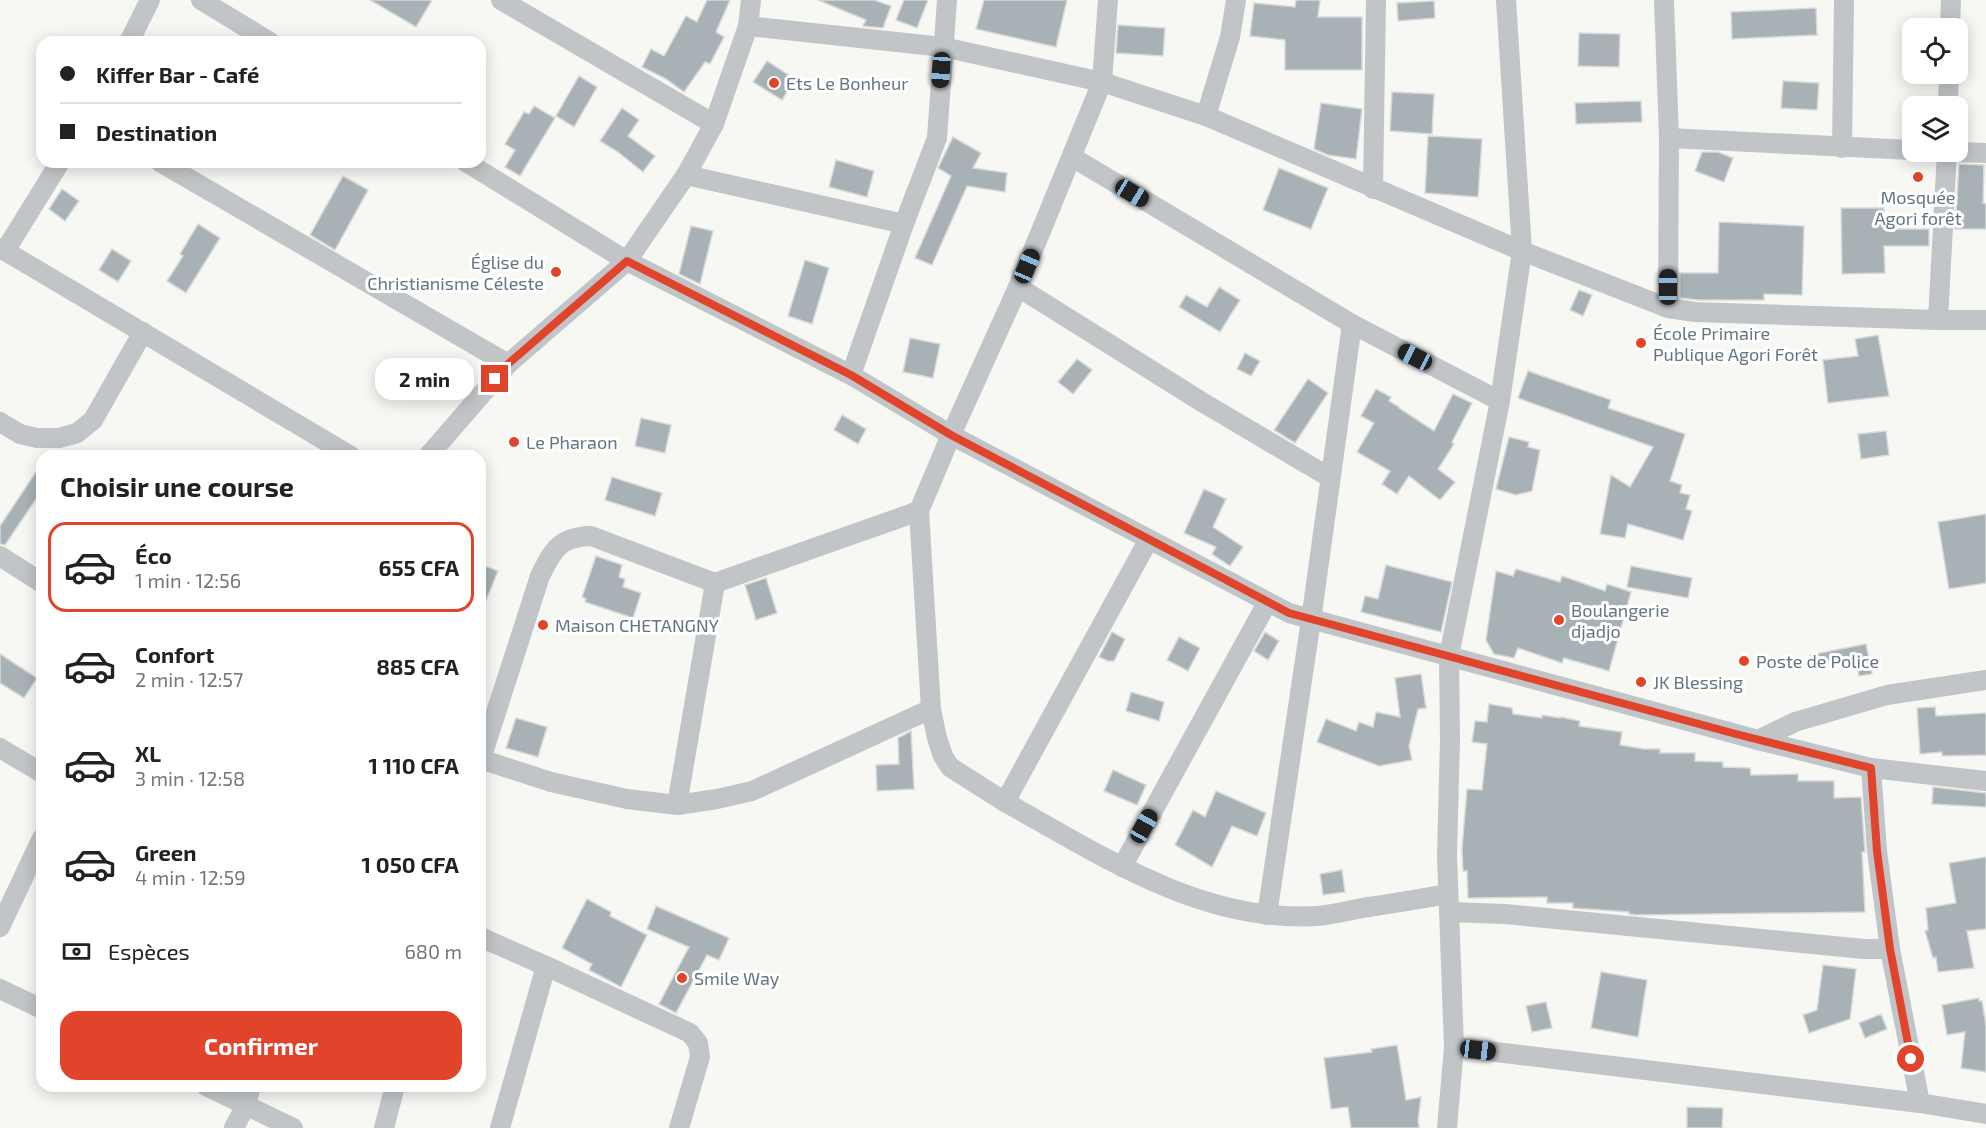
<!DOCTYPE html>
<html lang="fr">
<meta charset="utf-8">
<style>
:root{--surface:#fff;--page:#f2f2f2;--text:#222;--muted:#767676;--line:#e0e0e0;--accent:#e0442b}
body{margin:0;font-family:"Exo 2",sans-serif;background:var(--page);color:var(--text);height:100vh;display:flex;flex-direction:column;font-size:22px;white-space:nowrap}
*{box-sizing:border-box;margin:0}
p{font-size:20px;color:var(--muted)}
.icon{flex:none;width:33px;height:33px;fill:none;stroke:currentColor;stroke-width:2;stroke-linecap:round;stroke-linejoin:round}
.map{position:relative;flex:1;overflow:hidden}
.details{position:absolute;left:36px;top:450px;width:450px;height:642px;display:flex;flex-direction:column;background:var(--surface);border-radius:18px;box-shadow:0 3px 15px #0003}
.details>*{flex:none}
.guide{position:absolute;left:36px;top:36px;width:450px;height:132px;border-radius:18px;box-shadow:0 3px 15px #0003;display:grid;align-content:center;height:132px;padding:0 24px;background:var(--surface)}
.tools{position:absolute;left:1902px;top:18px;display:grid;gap:12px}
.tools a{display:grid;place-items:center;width:66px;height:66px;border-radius:12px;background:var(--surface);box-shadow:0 3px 15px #0003;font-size:30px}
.end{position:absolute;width:27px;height:27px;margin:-14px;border:8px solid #e0442b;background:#fff;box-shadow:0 0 0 3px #fff}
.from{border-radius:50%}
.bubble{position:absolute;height:42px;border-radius:18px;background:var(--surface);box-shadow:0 3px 15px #0003;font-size:20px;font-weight:700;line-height:42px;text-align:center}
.car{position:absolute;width:18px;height:36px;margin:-18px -9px;border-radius:8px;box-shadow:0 0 4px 2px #0007;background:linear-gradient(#222 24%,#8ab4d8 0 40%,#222 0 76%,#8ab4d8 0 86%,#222 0)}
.guide b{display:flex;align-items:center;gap:21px;height:57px;font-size:22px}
.guide b+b{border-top:2px solid var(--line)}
.guide i{width:15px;height:15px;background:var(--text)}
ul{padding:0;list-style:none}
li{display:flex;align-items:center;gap:18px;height:90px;margin:0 12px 9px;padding:0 12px;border:3px solid transparent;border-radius:18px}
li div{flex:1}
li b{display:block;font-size:22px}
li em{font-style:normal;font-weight:700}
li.active{border-color:var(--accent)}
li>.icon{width:54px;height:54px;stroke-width:1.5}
h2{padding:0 24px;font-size:27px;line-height:72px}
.pay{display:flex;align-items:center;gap:15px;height:66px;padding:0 24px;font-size:22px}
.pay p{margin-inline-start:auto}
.button{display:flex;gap:12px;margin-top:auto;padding:12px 24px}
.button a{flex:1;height:69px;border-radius:18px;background:var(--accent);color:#fff;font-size:24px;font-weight:700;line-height:69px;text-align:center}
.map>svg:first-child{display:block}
.building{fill:#a7b1b6;stroke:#d9d9d7;stroke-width:1.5}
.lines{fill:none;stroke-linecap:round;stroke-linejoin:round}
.minor{stroke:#c1c5c8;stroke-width:20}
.route{stroke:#e0442b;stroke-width:8}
.poi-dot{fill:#e0442b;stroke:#fff;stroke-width:2}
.labels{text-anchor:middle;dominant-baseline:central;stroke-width:6;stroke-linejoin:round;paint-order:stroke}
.poi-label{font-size:18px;fill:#63757f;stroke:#fff;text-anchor:start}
</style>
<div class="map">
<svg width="1986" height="1128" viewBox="0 0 1986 1128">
<rect width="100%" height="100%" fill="#f7f7f4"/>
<g class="building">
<polygon points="370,0 432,0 416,27"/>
<polygon points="707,0 730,0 716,32 724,37 710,64 705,62 684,92 666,79 642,67 651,49 664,56 686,16 697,22"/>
<polygon points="818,0 874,0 891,6 883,28 863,26 866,20"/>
<polygon points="904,0 928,0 917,28 896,20"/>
<polygon points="984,0 1067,0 1056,47 976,29"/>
<polygon points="1296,0 1320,0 1318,17 1362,17 1362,70 1285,70 1285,40 1250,36 1254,3 1295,7"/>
<polygon points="1434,1 1435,18 1398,21 1397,3"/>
<polygon points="1816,8 1817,35 1732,39 1731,12"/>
<polygon points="1118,25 1165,28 1163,56 1116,53"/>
<polygon points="1579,33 1620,34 1619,67 1578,66"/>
<polygon points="767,61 795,79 782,100 753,82"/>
<polygon points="579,76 597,87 574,127 556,116"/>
<polygon points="1783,81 1819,83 1817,110 1781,108"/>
<polygon points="1392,92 1434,94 1432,134 1390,131"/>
<polygon points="1641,101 1642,122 1576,124 1575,103"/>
<polygon points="1321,103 1362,109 1356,159 1328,155 1314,149"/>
<polygon points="534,106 555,118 520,176 505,167 515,150 505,144 524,112 529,114"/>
<polygon points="622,108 639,120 628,136 655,156 643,172 618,152 600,141"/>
<polygon points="1428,136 1482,139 1478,197 1425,193"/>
<polygon points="953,137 981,153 973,168 1007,173 1005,192 967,186 932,265 915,258 951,176 938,168"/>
<polygon points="1702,152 1718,152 1733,158 1724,182 1695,171"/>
<polygon points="836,160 874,171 867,197 829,187"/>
<polygon points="1959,164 1984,165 1983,203 1986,204 1986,229 1955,229"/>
<polygon points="1279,168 1328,188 1311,229 1263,210"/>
<polygon points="343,176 368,190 335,250 310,235"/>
<polygon points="62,189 79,201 65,221 49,209"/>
<polygon points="1841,208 1884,208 1884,229 1929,229 1929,246 1884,246 1885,273 1842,274"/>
<polygon points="1719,222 1804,226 1802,295 1764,294 1764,300 1699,300 1680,298 1680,273 1718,273"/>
<polygon points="198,224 220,238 186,293 167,281 183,256 180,254"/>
<polygon points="691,226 713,231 700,284 679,274"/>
<polygon points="112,249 131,261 118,282 99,270"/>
<polygon points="805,260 829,268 812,324 788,316"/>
<polygon points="1219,287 1240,300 1220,332 1179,307 1186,295 1207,307"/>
<polygon points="1579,290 1592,295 1583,316 1570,310"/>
<polygon points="1878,335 1889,396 1828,403 1823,360 1858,356 1855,339"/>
<polygon points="910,338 940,344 933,378 903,372"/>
<polygon points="1245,353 1260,361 1251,376 1237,369"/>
<polygon points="1077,359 1092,370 1073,394 1058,382"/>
<polygon points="1528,371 1611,400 1608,408 1685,434 1670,481 1682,485 1680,493 1690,495 1686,509 1692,511 1683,540 1628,524 1625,538 1600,534 1611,475 1630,487 1653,447 1518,398"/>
<polygon points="1308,379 1328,393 1295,443 1274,430"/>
<polygon points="1376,389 1391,397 1389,401 1399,407 1399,408 1434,431 1453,394 1472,403 1452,442 1454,444 1438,469 1455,482 1440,500 1409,476 1397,494 1382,484 1390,471 1357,452 1374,423 1361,416"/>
<polygon points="842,415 866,429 858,444 834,430"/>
<polygon points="641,418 671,425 665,453 635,446"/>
<polygon points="1886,431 1889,455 1861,459 1858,434"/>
<polygon points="1509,437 1529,442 1528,447 1540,450 1532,491 1516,495 1496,489"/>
<polygon points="42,463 42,490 5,545 0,544 0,526"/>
<polygon points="612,477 662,493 655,516 605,500"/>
<polygon points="1204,489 1226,499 1213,527 1243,547 1230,566 1212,554 1216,547 1184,533"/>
<polygon points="1986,514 1986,583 1949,589 1938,522"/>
<polygon points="596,556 622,565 619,577 625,579 623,587 641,593 633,618 585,602 586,599 582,597"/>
<polygon points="480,564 498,571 481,613 480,613"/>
<polygon points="1386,565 1452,582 1441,632 1361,612 1365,596 1378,599"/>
<polygon points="1631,566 1692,578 1688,598 1627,587"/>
<polygon points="1516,569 1560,582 1562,576 1605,591 1607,584 1631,592 1609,671 1564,658 1562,663 1518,648 1514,658 1494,654 1486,640 1496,571 1513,576"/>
<polygon points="766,578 777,613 756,620 745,585"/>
<polygon points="1112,632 1125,639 1114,661 1108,661 1099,657"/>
<polygon points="1265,632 1279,641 1268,660 1254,651"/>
<polygon points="1179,637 1200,648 1188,671 1167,660"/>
<polygon points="1866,644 1872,674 1859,676 1856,662 1811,661 1810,655"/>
<polygon points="0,654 37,678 24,698 0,683"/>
<polygon points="1421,674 1426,708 1418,709 1409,746 1412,760 1379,766 1317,742 1326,719 1356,731 1359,722 1373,727 1376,712 1400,717 1395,678"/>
<polygon points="1131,692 1164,702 1159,721 1126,711"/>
<polygon points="1489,704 1512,708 1513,714 1542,718 1542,715 1560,718 1560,717 1580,721 1579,726 1622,732 1620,745 1644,749 1660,749 1660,753 1695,753 1695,761 1723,762 1723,767 1750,768 1751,775 1798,774 1798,781 1834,781 1834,798 1861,797 1865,852 1862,852 1865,912 1636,915 1629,914 1629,912 1573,908 1573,903 1547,903 1547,897 1468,898 1467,871 1463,871 1462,849 1467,789 1482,790 1487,744 1472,742 1475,721 1487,722"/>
<polygon points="1935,707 1936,716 1986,713 1986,755 1942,756 1942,752 1920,754 1917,708"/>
<polygon points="516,718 547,727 538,757 506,748"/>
<polygon points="911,731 914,789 877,791 876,765 899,764 898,738"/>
<polygon points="1113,770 1146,785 1137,805 1104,791"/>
<polygon points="1933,787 1986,793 1986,807 1932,804"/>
<polygon points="1216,791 1266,813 1257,836 1232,826 1212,867 1175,845 1193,810 1205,817"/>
<polygon points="1986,857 1986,929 1967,931 1974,968 1938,972 1936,957 1933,958 1925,931 1928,930 1926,908 1956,903 1949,863"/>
<polygon points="1342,870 1345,892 1323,895 1320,874"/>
<polygon points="587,899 611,912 610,916 647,935 621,987 589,970 592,964 562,948"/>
<polygon points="656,906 729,938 719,960 707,955 676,1013 659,1004 689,947 647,929"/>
<polygon points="1823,965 1856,969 1850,1019 1809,1033 1803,1015 1817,1010"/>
<polygon points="1601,972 1647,980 1638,1037 1591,1028"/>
<polygon points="1979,998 1979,1001 1982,1001 1986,1026 1986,1072 1961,1068 1965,1032 1947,1035 1942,1005"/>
<polygon points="1546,1002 1552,1028 1532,1032 1526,1006"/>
<polygon points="1881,1014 1887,1029 1865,1038 1859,1023"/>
<polygon points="1397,1045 1406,1100 1421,1097 1418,1120 1419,1128 1351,1128 1348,1107 1331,1109 1324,1058 1372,1052 1371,1049"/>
<polygon points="1687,1107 1723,1108 1722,1128 1687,1128"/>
</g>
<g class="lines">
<g class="minor">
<polyline points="201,0 270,42"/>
<polyline points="501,0 714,124"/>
<polyline points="1108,0 1102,82 1018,287 951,435 919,511 931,709 937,738 943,756 950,767 1005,802 1149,539"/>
<polyline points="1664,0 1669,138 1668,308"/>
<polyline points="748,26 943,47 1102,82 1206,116 1522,251 1668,308 1695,312 1938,320 1986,320"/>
<polyline points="1950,28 1951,0"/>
<polyline points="129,42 150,0"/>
<polyline points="1948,106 1949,74"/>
<polyline points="1206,116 1230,37 1236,0"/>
<polyline points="1669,138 1912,150"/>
<polyline points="1842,148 1844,0"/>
<polyline points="1955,152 1986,153"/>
<polyline points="1072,157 1352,324 1500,401"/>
<polyline points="160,162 508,364"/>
<polyline points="466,162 627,261 851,375 951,435 1289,613 1758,740 1871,768 1986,781"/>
<polyline points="686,175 904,224"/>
<polyline points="1373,189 1376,0"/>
<polyline points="0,248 351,456"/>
<polyline points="5,251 60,162"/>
<polyline points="1018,287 1202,402 1329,477"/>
<polyline points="1938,320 1947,152"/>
<polyline points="851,375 904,224 937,138 947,0"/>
<polyline points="0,422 20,434 37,438 59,438 77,433 93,420 143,332"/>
<polyline points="428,456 508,364 627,261 686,175 714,124 748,26 751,0"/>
<polyline points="0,556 42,583"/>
<polyline points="1758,740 1795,722 1887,695 1986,680"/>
<polyline points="0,748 42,773"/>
<polyline points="480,759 551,782 627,799 677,805 717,799 752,791 931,709"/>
<path d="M481,759L540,576C553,550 559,537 591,536L715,583L919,511"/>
<polyline points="1871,768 1877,851 1890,949 1920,1103 1986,1114"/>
<path d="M1005,802C1102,856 1202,923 1317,916C1332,915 1348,911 1362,908C1391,904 1419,899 1448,894"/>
<polyline points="677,805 715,583"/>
<polyline points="1122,867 1267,603"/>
<polyline points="1449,912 1505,914 1864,949 1890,949"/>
<polyline points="1267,915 1311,620 1352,324"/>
<polyline points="0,927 42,838"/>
<polyline points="480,937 546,966 690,1033 698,1043 700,1057 679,1128"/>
<polyline points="0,989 42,1009"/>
<polyline points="1454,1047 1920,1103"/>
<polyline points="206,1086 293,1128"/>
<polyline points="234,1128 246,1105 251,1086"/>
<polyline points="384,1128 395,1086"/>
<polyline points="500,1128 546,966"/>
<polyline points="1447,1128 1454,1047 1447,855 1450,739 1449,656 1500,401 1522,251 1506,0"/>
</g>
</g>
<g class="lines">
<polyline class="route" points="495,379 508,364 627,261 851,375 951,435 1289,613 1736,734 1871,768 1877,851 1890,949 1911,1059"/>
</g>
<g class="poi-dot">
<circle cx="774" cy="83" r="6"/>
<circle cx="1918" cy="177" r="6"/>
<circle cx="556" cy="272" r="6"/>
<circle cx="1641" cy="343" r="6"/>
<circle cx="514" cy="442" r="6"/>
<circle cx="1559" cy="620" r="6"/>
<circle cx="543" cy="625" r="6"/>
<circle cx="1744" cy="661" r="6"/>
<circle cx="1641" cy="682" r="6"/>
<circle cx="682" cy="978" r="6"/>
</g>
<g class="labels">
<g class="poi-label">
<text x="786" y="83">Ets Le Bonheur</text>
<text x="1918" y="197" text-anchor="middle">Mosquée<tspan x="1918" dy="21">Agori forêt</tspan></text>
<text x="544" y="262" text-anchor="end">Église du<tspan x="544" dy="21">Christianisme Céleste</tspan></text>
<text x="1653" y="333">École Primaire<tspan x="1653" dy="21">Publique Agori Forêt</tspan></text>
<text x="526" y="442">Le Pharaon</text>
<text x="1571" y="610">Boulangerie<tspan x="1571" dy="21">djadjo</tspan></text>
<text x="555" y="625">Maison CHETANGNY</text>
<text x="1756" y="661">Poste de Police</text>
<text x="1653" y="682">JK Blessing</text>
<text x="694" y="978">Smile Way</text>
</g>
</g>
</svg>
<div class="tools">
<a><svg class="icon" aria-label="locate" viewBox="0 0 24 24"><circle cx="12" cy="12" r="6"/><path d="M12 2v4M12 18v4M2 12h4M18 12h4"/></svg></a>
<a><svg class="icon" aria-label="layers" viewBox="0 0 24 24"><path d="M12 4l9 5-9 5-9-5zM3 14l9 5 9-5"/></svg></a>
</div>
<i class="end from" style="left:1911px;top:1059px"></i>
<i class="end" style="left:495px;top:379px"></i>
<div class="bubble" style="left:375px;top:358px;width:99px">2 min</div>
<i class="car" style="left:941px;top:70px;rotate:184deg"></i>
<i class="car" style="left:1132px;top:193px;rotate:121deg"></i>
<i class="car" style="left:1027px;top:266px;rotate:23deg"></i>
<i class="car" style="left:1668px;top:287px;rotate:0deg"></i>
<i class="car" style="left:1415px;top:357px;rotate:297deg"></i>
<i class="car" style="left:1144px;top:826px;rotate:29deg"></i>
<i class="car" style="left:1478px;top:1050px;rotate:97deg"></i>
<div class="guide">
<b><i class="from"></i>Kiffer Bar - Café</b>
<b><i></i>Destination</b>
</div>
<section class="details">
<h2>Choisir une course</h2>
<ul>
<li class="active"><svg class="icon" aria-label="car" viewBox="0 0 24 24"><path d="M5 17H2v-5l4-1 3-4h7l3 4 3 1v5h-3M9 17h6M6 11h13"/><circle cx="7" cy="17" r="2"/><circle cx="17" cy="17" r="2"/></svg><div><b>Éco</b><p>1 min · 12:56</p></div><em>655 CFA</em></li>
<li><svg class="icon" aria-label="car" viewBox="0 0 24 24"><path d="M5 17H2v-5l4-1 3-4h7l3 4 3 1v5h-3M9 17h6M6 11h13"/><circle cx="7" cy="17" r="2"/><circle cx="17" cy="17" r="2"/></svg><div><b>Confort</b><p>2 min · 12:57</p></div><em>885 CFA</em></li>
<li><svg class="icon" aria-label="car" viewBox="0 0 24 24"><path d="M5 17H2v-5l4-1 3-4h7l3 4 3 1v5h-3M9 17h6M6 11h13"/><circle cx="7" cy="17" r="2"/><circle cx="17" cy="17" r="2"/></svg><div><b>XL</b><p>3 min · 12:58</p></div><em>1 110 CFA</em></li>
<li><svg class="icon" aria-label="car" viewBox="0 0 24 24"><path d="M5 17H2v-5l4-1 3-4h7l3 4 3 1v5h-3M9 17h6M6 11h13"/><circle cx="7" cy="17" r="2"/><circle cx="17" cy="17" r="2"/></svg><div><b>Green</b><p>4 min · 12:59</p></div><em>1 050 CFA</em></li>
</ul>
<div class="pay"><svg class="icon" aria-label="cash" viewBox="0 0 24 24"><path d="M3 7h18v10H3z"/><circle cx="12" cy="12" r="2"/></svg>Espèces<p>680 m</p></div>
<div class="button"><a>Confirmer</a></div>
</section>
</div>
